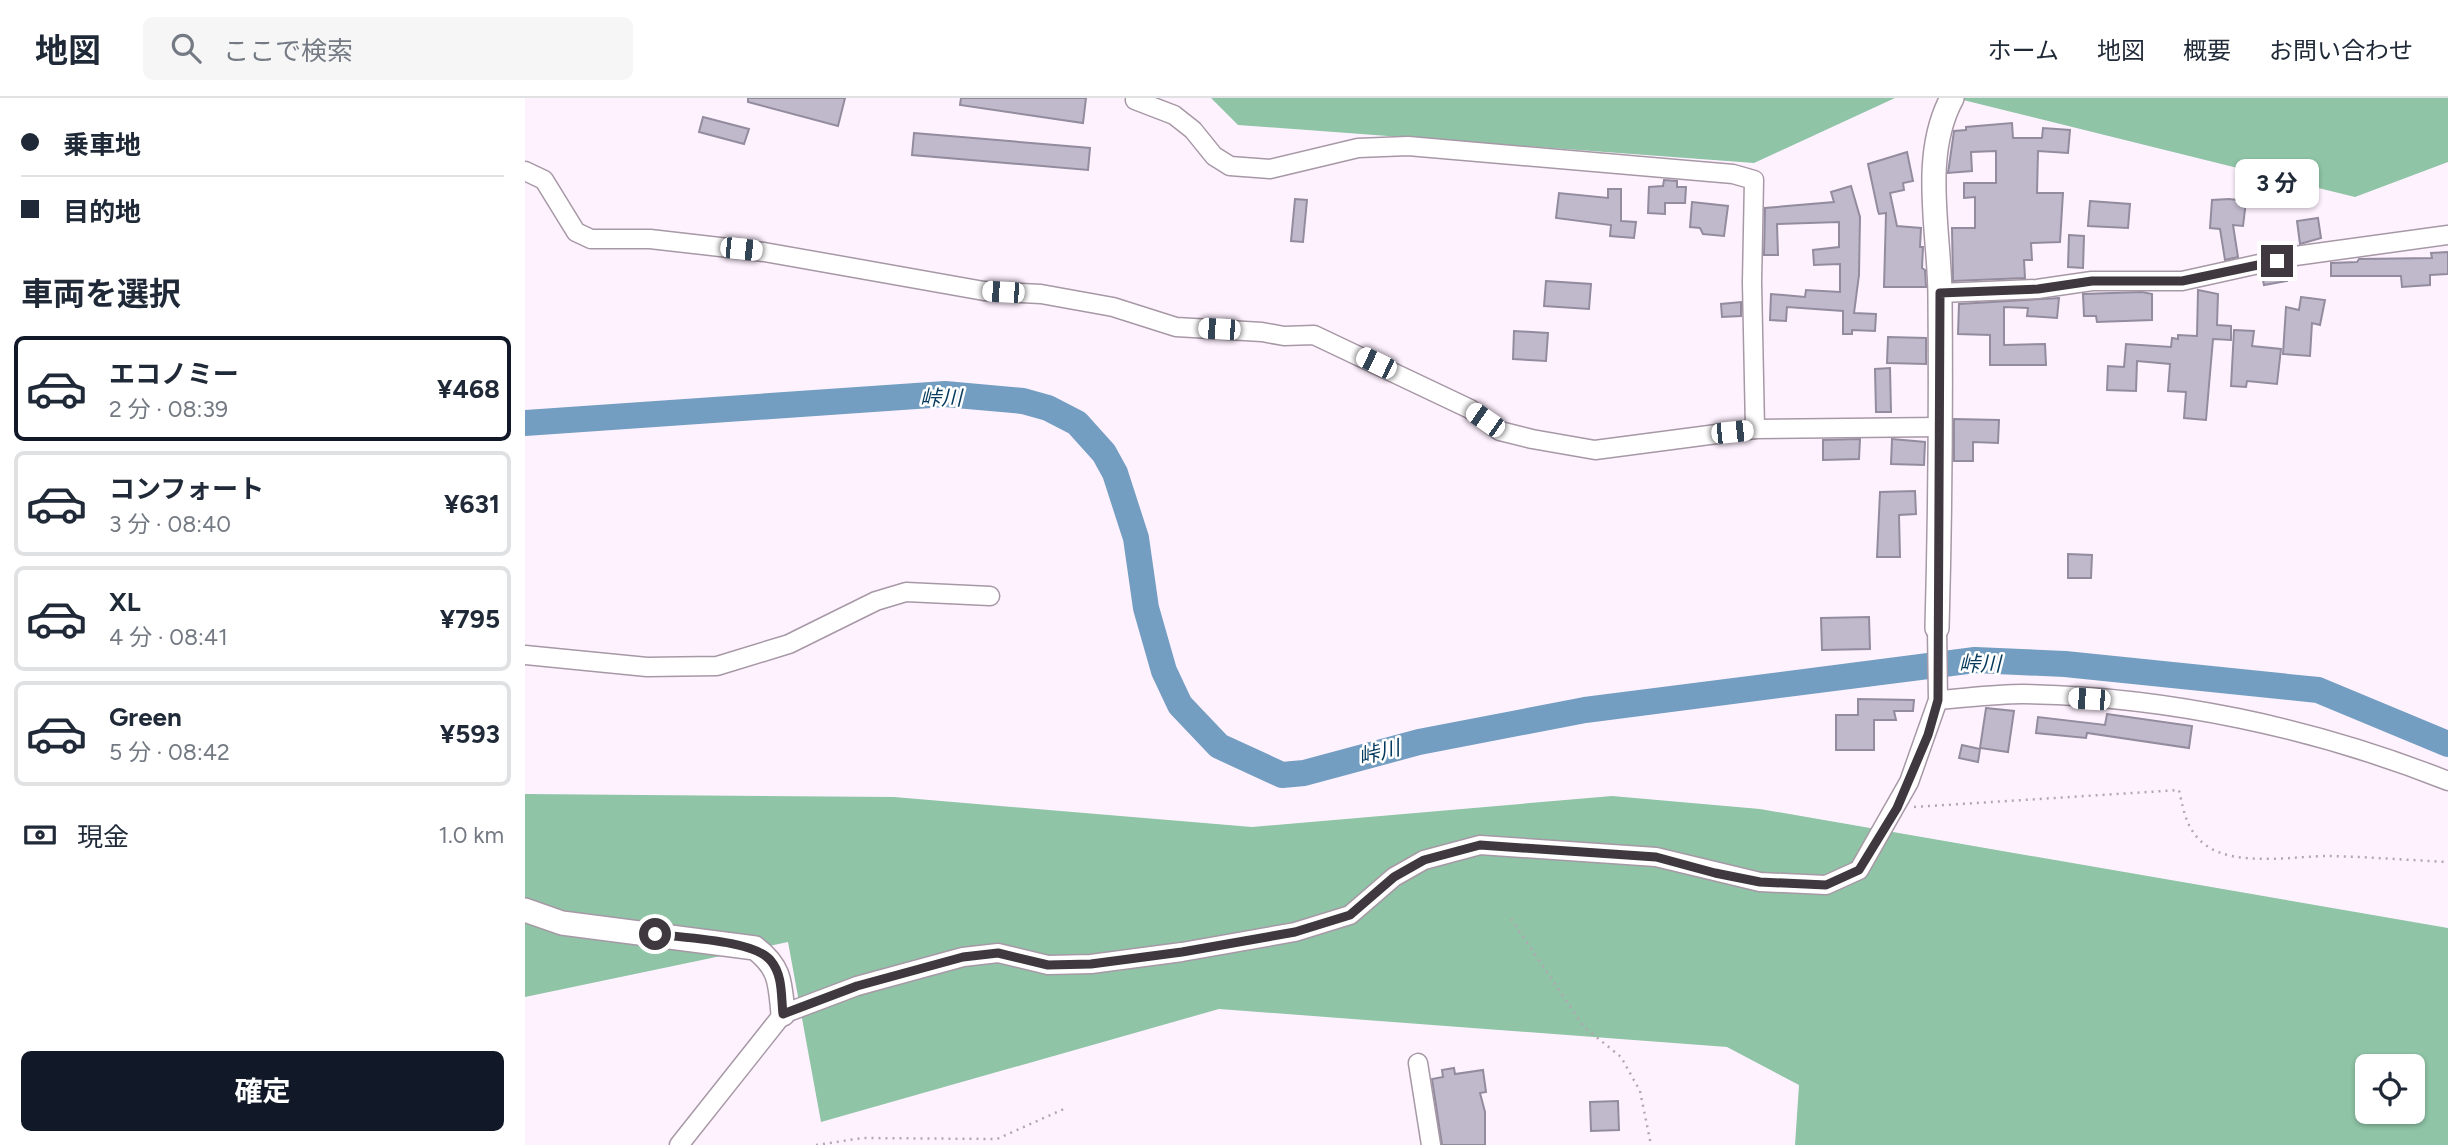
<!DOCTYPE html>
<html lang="ja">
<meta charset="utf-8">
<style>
:root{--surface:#fff;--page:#f6f6f7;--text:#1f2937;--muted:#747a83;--line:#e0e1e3;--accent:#111827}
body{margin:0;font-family:Figtree,"Noto Sans JP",sans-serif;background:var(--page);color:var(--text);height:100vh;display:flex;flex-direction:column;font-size:26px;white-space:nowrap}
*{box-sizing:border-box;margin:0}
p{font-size:23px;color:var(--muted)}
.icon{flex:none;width:38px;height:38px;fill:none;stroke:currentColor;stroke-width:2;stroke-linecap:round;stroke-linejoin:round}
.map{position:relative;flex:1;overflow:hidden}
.side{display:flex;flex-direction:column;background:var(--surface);width:525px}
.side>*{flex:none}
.top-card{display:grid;align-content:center;height:154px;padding:0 21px;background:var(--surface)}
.controls{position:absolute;left:1830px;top:956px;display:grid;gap:14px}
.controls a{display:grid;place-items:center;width:70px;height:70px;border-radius:10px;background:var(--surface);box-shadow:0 2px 5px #0004;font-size:35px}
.end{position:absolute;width:32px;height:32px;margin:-16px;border:9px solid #3f383f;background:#fff;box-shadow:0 0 0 4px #fff}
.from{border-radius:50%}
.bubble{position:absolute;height:49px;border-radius:10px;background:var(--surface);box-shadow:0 2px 5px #0004;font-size:23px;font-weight:700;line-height:49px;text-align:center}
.car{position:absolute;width:21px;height:42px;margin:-21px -10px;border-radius:9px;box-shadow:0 0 5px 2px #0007;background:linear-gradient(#fff 24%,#345 0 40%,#fff 0 76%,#345 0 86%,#fff 0)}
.top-card b{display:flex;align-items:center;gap:24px;height:66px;font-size:26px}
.top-card b+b{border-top:2px solid var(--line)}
.top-card i{width:18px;height:18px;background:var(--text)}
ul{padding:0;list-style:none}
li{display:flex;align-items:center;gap:21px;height:105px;margin:0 14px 10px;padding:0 7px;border:4px solid var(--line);border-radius:10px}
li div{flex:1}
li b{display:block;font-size:26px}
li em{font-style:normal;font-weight:700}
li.current{border-color:var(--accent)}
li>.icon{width:63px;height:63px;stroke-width:1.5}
h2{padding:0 21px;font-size:32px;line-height:84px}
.pay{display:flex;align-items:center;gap:18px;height:77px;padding:0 21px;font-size:26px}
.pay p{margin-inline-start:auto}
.action{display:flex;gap:14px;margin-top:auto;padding:14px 21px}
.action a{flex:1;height:80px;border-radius:10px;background:var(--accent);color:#fff;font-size:28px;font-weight:700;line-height:80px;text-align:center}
header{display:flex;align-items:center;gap:42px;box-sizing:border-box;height:98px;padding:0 35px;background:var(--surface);border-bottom:2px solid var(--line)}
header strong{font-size:33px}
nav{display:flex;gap:38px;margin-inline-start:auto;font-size:24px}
.search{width:490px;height:63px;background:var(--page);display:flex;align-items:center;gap:18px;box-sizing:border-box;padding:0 24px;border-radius:10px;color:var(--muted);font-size:26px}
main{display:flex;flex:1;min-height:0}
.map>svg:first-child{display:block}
.forest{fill:#8fc4a6;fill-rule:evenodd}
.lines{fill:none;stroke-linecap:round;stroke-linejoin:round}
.river{stroke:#739ec1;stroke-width:26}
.building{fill:#c0b9cc;stroke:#928c9e;stroke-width:2}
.minor-casing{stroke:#a798a6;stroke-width:21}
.tertiary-casing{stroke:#a798a6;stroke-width:26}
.path{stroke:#b1a7b1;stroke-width:2.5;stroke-dasharray:2 5;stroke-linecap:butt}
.minor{stroke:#fff;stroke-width:18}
.tertiary{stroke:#fff;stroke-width:23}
.route{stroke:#3f383f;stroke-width:9}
.labels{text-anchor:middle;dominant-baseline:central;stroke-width:5;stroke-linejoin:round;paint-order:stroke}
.water-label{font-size:21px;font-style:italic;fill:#043a5d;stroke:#fff}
</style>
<header>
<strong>地図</strong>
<div class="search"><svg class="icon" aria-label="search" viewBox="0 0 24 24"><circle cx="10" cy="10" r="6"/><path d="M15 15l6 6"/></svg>ここで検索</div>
<nav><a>ホーム</a><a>地図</a><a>概要</a><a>お問い合わせ</a></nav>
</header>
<main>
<section class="side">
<div class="top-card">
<b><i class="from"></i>乗車地</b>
<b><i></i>目的地</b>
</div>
<h2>車両を選択</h2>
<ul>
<li class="current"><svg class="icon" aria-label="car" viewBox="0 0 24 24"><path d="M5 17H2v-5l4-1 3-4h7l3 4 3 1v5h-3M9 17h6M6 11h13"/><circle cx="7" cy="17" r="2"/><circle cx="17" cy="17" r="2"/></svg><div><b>エコノミー</b><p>2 分 · 08:39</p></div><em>¥468</em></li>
<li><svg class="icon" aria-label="car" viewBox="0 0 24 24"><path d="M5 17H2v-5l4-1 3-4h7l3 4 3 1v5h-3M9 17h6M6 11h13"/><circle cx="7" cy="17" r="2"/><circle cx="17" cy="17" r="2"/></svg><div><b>コンフォート</b><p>3 分 · 08:40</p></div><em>¥631</em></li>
<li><svg class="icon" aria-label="car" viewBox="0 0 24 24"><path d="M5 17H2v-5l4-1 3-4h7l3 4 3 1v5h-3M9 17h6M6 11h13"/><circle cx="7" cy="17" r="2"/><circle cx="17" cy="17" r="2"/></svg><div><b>XL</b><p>4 分 · 08:41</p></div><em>¥795</em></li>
<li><svg class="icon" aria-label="car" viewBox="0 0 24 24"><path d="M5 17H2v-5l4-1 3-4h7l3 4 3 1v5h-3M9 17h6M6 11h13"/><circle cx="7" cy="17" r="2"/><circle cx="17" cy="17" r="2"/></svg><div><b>Green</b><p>5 分 · 08:42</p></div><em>¥593</em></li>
</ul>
<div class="pay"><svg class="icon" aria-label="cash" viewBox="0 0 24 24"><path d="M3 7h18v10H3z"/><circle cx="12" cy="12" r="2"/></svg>現金<p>1.0 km</p></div>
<div class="action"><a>確定</a></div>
</section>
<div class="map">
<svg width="1923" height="1047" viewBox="0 0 1923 1047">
<rect width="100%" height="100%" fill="#fff2ff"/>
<g class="forest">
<polygon points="686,0 1370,0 1229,65 713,27"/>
<polygon points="1430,0 1923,0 1923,64 1830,99"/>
<path d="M0,696L369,699L727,729L1087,698L1235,711L1923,830V1047H1270L1274,987L1202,949L694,911L296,1024L263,844L0,899ZM1843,968H1888V1013H1843Z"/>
</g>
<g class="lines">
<polyline class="river" points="0,325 420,296 498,303 523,310 552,325 579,355 590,375 611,440 621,510 639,573 655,607 694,648 757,677 779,675 894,644 1060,612 1450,562 1540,566 1793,592 1923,646"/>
</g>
<g class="building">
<polygon points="223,0 320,0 313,28 223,4"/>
<polygon points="436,0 561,0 558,25 435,7"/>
<polygon points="178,19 224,31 219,46 174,34"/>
<polygon points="1487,25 1488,40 1517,40 1518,30 1545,32 1543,55 1513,53 1512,95 1538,95 1535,144 1506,145 1507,162 1499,162 1500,180 1428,183 1427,130 1450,130 1450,99 1439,100 1439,85 1471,85 1471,53 1446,54 1447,73 1423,75 1429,33 1441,32 1441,29"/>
<polygon points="389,35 565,50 563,72 387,57"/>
<polygon points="1382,54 1388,83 1378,85 1379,92 1365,95 1372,128 1396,130 1395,149 1398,149 1397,170 1400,172 1401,189 1359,189 1361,115 1354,116 1353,113 1343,66"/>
<polygon points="1139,82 1152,83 1152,89 1161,89 1160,105 1140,105 1140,116 1123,115 1124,89 1138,88"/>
<polygon points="1326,88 1335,119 1334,177 1329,215 1351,216 1350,233 1327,232 1327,236 1318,236 1318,213 1262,209 1261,223 1245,222 1246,196 1280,199 1281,192 1315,194 1315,166 1289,167 1288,152 1314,149 1314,124 1252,126 1253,157 1239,157 1240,110 1309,104 1306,94"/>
<polygon points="1083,91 1096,91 1096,123 1111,124 1109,140 1085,138 1086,127 1031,120 1034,95 1083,100"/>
<polygon points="770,101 782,102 778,144 766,143"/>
<polygon points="1704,101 1721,103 1718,128 1708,127 1713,159 1700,162 1695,131 1685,130 1687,102"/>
<polygon points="1565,103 1605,106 1603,130 1563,128"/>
<polygon points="1167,104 1203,108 1199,138 1178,136 1175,130 1165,129"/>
<polygon points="1793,120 1796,140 1775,146 1772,123"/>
<polygon points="1544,137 1559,138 1558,170 1543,169"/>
<polygon points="1923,154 1923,176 1905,177 1905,187 1877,189 1876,178 1806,178 1806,165 1832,164 1834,161 1907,160 1906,155"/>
<polygon points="1760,172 1762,183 1739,187 1737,177"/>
<polygon points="1021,183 1066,186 1064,211 1019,208"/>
<polygon points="1673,192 1693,196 1692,227 1706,228 1706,242 1688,241 1681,322 1659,320 1661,294 1643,293 1645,266 1612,263 1611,293 1582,292 1583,268 1599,269 1601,246 1646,249 1647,240 1653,241 1653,237 1672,238"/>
<polygon points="1617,194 1627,196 1627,222 1572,224 1571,218 1559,218 1558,196"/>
<polygon points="1776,199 1800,202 1795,227 1787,225 1785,258 1758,256 1761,209 1774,212"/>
<polygon points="1534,200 1532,220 1502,218 1503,210 1479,209 1479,247 1520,246 1521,267 1465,267 1465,237 1433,236 1434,206"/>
<polygon points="1216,204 1216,218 1197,219 1196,206"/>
<polygon points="1709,232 1729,233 1727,248 1756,251 1752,286 1722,283 1721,289 1706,288"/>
<polygon points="989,233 1023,235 1021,263 988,261"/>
<polygon points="1363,239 1401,240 1401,266 1362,265"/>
<polygon points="1365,270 1366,314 1351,314 1350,271"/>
<polygon points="1429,321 1474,322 1473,345 1448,344 1448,363 1429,363"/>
<polygon points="1335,341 1334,361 1298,362 1298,342"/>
<polygon points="1367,341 1400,344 1399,367 1366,366"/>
<polygon points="1390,393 1391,416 1374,417 1375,459 1352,459 1355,394"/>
<polygon points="1543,456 1567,457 1566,480 1543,480"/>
<polygon points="1344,519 1345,551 1297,552 1296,520"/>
<polygon points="1333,601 1389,602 1388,613 1369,613 1371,622 1349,622 1349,652 1311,652 1311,617 1333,617"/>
<polygon points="1461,610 1489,613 1483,654 1455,650"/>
<polygon points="1582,616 1667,628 1664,650 1562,635 1561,640 1511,635 1513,619 1580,627"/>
<polygon points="1437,647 1455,651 1453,664 1434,660"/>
<polygon points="929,970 930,976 958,972 961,994 955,995 960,1014 960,1047 917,1047 907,981 918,979 917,972"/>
<polygon points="1093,1003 1094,1032 1066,1033 1065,1004"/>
</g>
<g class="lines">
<g class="minor-casing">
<g id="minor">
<polyline points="610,2 649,17 668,32 689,58 705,68 745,71 833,50 883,48 1208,76 1229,82 1227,184 1230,331"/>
<polyline points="0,73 19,82 51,134 66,141 125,141 239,154 459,193 516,196 588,209 651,229 737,234 759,238 789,237 945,311 975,333 1007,341 1070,352 1230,331 1415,329"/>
<polyline points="1415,195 1512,191 1567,183 1657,183 1770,158 1923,137"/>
<polyline points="0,557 122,569 192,568 264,546 351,503 381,494 465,498"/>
<path d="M1413,602C1441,600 1469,596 1498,596C1641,598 1790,630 1923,683"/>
<polyline points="893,965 906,1047"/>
<polyline points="154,1047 258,916 332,888 438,859 473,855 523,867 566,866 657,854 770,834 825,817 869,779 899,762 955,747 1131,759 1235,784 1301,787 1334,772 1384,684 1413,602 1412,530"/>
</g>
</g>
<g class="tertiary-casing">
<g id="tertiary">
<path d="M1412,530C1415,420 1416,310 1415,199C1415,135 1395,59 1427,0"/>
<path d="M0,812L37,825L230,850C256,870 255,885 258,916"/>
</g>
</g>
<g class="path">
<path d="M1389,709L1654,692C1659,715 1662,734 1682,748C1712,769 1770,758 1804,758C1844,759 1883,762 1923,764"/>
<polyline points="986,821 1059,929 1096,959 1115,993 1126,1047"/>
<polyline points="291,1047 338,1040 472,1041 541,1010"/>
</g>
<use href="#minor" class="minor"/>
<use href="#tertiary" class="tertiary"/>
</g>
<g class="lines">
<path class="route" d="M130,836C158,840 230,842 246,863C258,877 256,899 258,916L332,888L438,859L473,855L523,867L566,866L657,854L770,834L825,817L869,779L899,762L955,747L1131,759L1190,775L1235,784L1301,787L1334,772L1372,710L1403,637L1413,602L1415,195L1513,191L1567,183H1657L1752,163"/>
</g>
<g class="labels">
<g class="water-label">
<text x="416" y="299">峠川</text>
<text x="1455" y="565">峠川</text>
<text transform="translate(854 654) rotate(-14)">峠川</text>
</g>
</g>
</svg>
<div class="controls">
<a><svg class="icon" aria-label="locate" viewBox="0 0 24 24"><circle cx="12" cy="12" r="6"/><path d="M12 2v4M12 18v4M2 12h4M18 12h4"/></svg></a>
</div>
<i class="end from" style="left:130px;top:836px"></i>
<i class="end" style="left:1752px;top:163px"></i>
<div class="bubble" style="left:1710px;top:61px;width:84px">3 分</div>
<i class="car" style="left:216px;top:151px;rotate:96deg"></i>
<i class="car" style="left:478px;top:194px;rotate:273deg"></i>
<i class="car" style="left:694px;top:231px;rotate:273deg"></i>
<i class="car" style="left:851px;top:265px;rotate:296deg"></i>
<i class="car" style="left:960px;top:322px;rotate:305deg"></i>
<i class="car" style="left:1207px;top:334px;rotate:84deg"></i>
<i class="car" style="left:1564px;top:601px;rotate:274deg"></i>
</div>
</main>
